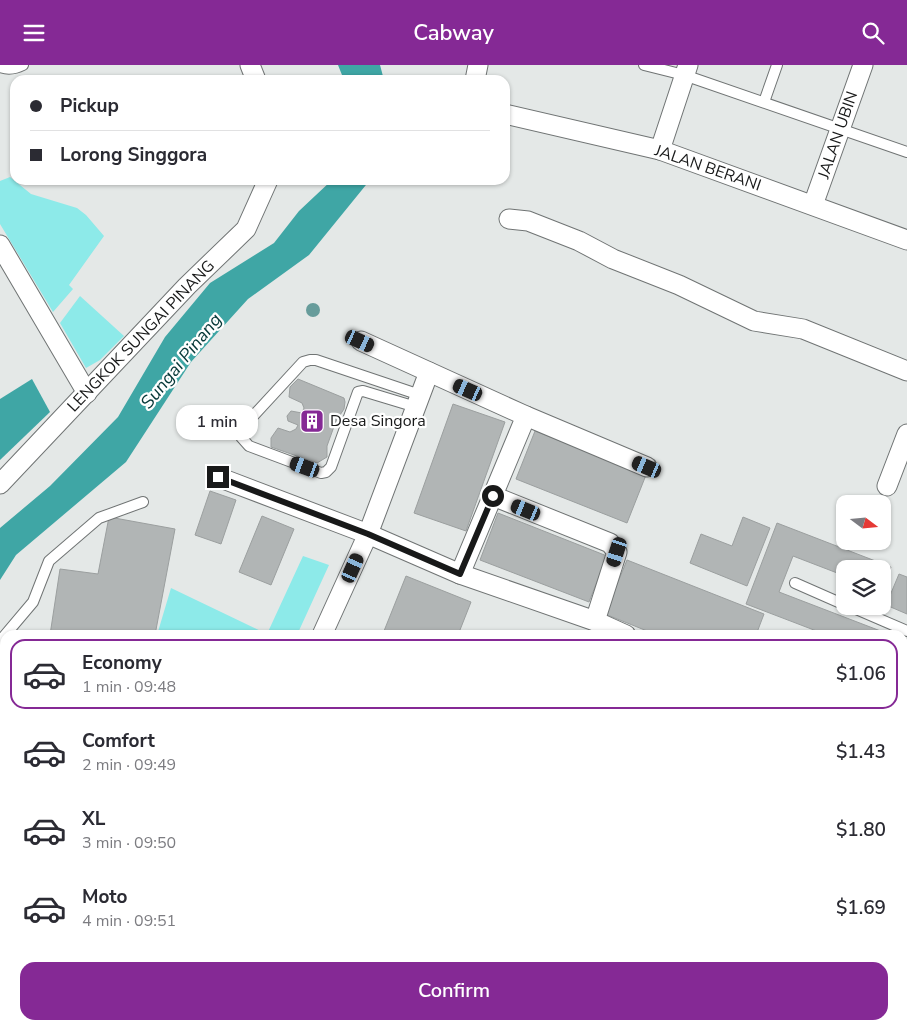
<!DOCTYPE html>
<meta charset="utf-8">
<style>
:root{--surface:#fff;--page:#f7f7f7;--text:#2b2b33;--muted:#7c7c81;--line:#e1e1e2;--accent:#852995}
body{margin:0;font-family:"Nunito Sans",sans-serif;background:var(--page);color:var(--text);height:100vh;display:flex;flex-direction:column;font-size:19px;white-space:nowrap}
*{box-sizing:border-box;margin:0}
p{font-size:16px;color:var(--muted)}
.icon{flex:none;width:28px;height:28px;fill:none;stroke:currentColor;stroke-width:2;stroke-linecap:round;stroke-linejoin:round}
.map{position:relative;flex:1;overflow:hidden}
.panel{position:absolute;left:0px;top:565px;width:908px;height:400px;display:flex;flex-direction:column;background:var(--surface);border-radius:15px 15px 0 0;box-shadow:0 1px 4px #0004}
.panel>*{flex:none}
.top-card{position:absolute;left:10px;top:10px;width:500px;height:110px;border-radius:15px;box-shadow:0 1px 4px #0004;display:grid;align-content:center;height:110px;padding:0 20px;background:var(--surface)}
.needle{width:32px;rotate:106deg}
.controls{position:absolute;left:836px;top:430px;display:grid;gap:10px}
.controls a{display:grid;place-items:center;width:55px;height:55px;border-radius:10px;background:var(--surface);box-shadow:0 1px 4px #0004;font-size:25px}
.end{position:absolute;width:22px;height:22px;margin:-11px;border:6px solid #181919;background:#fff;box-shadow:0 0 0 2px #fff}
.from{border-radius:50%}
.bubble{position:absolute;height:35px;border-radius:15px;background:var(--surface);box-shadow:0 1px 4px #0004;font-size:16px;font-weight:600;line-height:35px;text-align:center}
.car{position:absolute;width:15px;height:30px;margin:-15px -8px;border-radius:6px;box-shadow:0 0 4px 1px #0007;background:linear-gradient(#222 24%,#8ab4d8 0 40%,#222 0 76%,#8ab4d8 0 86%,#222 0)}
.top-card b{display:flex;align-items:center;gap:18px;height:48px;font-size:19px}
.top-card b+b{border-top:1px solid var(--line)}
.top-card i{width:12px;height:12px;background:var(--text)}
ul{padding:9px 0 0;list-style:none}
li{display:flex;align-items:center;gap:15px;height:70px;margin:0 10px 8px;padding:0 10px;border:2px solid transparent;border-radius:15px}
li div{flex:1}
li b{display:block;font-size:19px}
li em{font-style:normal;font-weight:600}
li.current{border-color:var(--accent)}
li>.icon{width:45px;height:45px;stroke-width:1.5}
.primary-button{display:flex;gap:10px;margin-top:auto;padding:10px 20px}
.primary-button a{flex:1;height:58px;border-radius:15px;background:var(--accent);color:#fff;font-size:20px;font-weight:600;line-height:58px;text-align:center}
header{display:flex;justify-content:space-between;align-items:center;height:65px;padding:0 20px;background:var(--accent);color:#fff;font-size:22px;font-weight:600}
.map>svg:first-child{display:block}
.green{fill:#8deae9}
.water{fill:#3fa6a5}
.building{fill:#b1b5b5;stroke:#9b9f9f}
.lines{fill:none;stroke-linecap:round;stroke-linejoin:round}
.service-casing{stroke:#707474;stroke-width:12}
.minor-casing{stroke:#707474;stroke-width:21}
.secondary-casing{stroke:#707474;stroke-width:29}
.service{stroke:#fff;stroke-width:10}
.minor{stroke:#fff;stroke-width:19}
.secondary{stroke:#fff;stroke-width:26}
.tree{fill:#679c9b}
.route{stroke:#181919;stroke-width:6}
.labels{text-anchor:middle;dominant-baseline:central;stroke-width:4.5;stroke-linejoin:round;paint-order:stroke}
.street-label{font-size:16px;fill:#181919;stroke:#fff}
.poi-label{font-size:16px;fill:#181919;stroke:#fff;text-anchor:start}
.water-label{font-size:18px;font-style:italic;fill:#063838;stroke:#fff}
</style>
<header><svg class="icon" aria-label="menu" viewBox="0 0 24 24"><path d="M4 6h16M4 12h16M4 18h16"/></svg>Cabway<svg class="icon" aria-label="search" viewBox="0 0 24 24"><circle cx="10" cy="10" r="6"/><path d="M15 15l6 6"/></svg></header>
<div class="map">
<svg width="907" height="965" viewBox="0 0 907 965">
<rect width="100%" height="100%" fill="#e4e8e7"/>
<g class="green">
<polygon points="10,112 31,129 77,143 86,150 104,171 69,220 73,224 53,247 0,159 0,116"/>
<polygon points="80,231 124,271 100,295 86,303 60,258"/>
<polygon points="303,491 329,500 297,570 157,570 171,523 267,569"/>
</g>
<g class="water">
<polygon points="338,0 380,0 384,15 344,15"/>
<polygon points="332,115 370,115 309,190 248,234 191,297 126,397 16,490 0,515 0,463 50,421 118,352 165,272 210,218 274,178 299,146"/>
<polygon points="32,314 50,347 0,395 0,334"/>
</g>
<g class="building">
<polygon points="298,314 344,333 345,337 344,344 336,356 327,381 327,392 317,398 271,382 271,373 278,363 290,367 296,364 298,360 288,356 287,351 291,346 302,348 304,343 302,338 289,332 290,322"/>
<polygon points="453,339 505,357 466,466 414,448"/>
<polygon points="535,366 646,410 627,458 516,414"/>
<polygon points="210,426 236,435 221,479 195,470"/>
<polygon points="498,448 607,491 589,537 480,495"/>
<polygon points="262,451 294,464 271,520 239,507"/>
<polygon points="109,452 175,464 155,570 50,570 60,504 98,509"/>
<polygon points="743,452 770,463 747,521 690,498 701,469 732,481"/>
<polygon points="777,458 891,502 883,525 882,504 845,504 845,511 793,491 779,527 891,570 827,570 746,539"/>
<polygon points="627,495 764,549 756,570 657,570 605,549"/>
<polygon points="899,509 907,512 907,549 886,540"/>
<polygon points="406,511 471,537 458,570 394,570 384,566"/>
<polygon points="902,575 907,576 907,601 902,599"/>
<polygon points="905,606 907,607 907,648 902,646 902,613"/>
<polygon points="0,823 5,825 5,845 0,863"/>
<polygon points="482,960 531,960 529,965 480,965"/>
</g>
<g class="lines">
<g class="service-casing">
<g id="service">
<polyline points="644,0 684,10 907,87"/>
<path d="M0,2C8,5 15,4 23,0"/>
<polyline points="764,37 777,0"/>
<polyline points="416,342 363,326 358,327 331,402 326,407 321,408 249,381 241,372 243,362 303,297 310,295 316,295 420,330"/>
<polyline points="795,518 845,540"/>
<polyline points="849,541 907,566"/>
<polyline points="0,576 33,537 49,496 99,453 143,437"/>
<polyline points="902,745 907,730"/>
<polyline points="902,756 907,759"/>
<polyline points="902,882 907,867"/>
<polyline points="0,895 5,877"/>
<polyline points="296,960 315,965"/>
<polyline points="537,965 538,960"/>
</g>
</g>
<g class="minor-casing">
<g id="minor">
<polyline points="250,0 256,15"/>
<polyline points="475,15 478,0"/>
<polyline points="505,49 660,85 907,175"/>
<polyline points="660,85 688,0"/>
<polyline points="813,140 863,0"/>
<polyline points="509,154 528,156 579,176 613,194 679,220 754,256 803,264 907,306"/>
<polyline points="0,180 87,328"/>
<polyline points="361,276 526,351 647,402"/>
<polyline points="218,412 368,469 460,509 595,556 626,570"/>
<polyline points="0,419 187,221 246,164 268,115"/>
<polyline points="887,421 907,369"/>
<polyline points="493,431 610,478 617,487 595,556"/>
<polyline points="460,509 526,351"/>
<polyline points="322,570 368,469 429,307"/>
<polyline points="902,686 907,688"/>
</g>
</g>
<g class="secondary-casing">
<g id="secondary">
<polyline points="0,761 5,762"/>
<polyline points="735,960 753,965"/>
</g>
</g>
<use href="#service" class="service"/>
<use href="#minor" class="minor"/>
<use href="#secondary" class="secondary"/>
</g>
<circle class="tree" cx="313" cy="245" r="7"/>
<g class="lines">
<polyline class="route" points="218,412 368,469 460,509 493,431"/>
</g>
<defs>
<g id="building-square" transform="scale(1.25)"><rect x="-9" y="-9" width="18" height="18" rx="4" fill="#852995" stroke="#fff"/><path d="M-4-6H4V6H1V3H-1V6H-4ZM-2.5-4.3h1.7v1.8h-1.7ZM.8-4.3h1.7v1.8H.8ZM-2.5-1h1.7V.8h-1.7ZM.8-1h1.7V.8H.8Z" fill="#fff"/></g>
</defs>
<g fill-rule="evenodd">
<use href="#building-square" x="312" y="356"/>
</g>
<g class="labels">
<g class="street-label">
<text transform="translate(838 70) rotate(-71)">JALAN UBIN</text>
<text transform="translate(708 103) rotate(19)">JALAN BERANI</text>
<text transform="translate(141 271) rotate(-46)">LENGKOK SUNGAI PINANG</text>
</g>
<g class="poi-label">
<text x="330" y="356">Desa Singora</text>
</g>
<g class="water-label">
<text transform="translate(181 296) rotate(-51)">Sungai Pinang</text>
</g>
</g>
</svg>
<div class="controls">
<a><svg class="needle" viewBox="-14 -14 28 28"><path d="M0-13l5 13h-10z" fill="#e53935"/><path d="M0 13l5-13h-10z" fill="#7c7c81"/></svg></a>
<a><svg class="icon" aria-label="layers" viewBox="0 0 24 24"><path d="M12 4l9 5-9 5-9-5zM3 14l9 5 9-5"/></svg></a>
</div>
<i class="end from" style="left:493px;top:431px"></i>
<i class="end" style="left:218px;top:412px"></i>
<div class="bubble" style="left:176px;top:340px;width:82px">1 min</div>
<i class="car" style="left:360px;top:276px;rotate:115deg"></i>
<i class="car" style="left:468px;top:325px;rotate:294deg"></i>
<i class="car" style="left:305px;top:402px;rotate:290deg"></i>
<i class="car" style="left:647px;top:402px;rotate:293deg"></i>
<i class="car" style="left:526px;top:445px;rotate:292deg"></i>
<i class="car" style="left:617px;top:487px;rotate:198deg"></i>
<i class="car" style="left:353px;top:503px;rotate:24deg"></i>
<div class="top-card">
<b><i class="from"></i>Pickup</b>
<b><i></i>Lorong Singgora</b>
</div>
<section class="panel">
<ul>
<li class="current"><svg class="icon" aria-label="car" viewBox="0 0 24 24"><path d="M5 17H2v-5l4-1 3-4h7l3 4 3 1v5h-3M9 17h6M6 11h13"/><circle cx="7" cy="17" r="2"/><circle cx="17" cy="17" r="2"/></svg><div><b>Economy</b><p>1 min · 09:48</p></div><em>$1.06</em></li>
<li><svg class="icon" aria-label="car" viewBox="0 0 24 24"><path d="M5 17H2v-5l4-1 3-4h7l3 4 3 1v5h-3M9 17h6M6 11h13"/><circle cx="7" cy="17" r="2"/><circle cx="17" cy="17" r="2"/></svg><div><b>Comfort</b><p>2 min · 09:49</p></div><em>$1.43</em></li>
<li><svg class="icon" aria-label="car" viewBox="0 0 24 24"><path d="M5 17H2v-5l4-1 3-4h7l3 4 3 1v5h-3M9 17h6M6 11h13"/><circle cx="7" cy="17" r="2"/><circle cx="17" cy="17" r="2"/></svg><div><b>XL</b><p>3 min · 09:50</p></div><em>$1.80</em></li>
<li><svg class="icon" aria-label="car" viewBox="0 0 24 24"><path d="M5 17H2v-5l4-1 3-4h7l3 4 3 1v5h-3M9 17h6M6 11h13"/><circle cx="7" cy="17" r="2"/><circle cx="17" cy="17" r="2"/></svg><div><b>Moto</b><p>4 min · 09:51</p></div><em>$1.69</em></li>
</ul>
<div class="primary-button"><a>Confirm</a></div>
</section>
</div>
